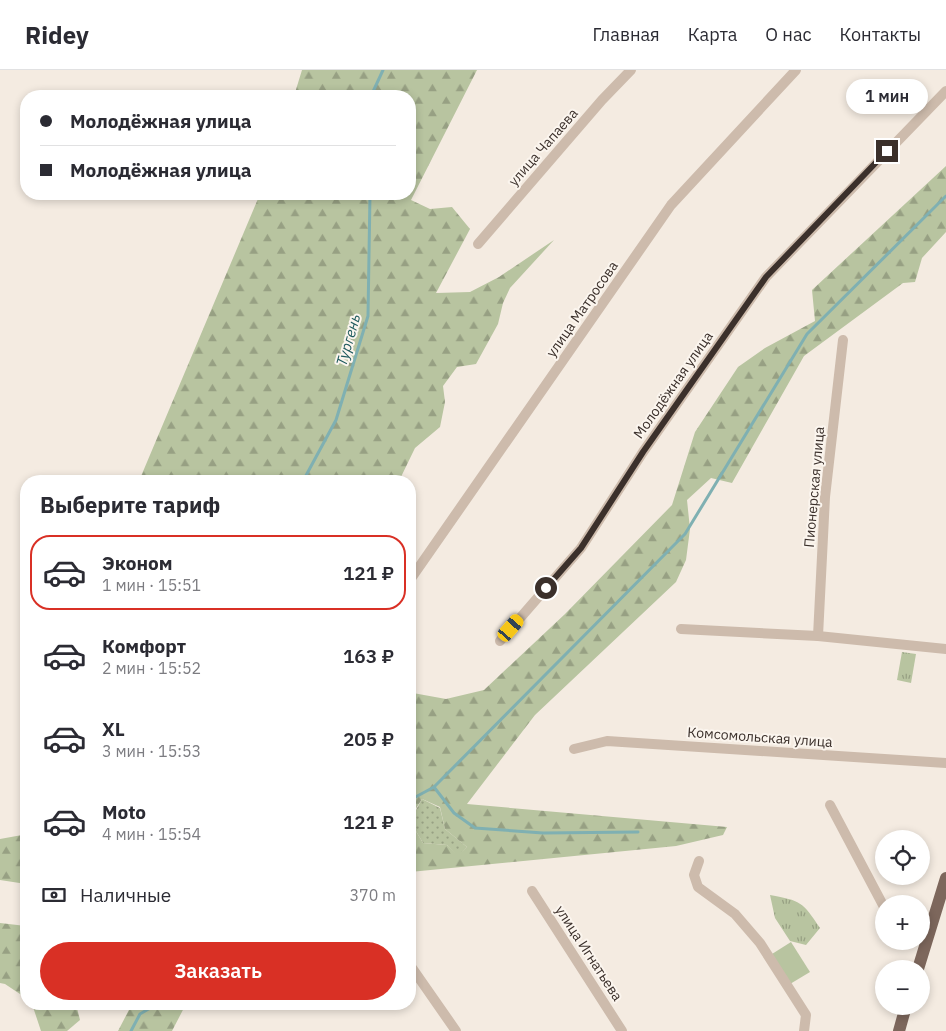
<!DOCTYPE html>
<html lang="ru">
<meta charset="utf-8">
<style>
:root{--surface:#fff;--page:#f2f2f3;--text:#2b2b33;--muted:#7c7c81;--line:#e1e1e2;--accent:#d93025}
body{margin:0;font-family:"IBM Plex Sans",sans-serif;background:var(--page);color:var(--text);height:100vh;display:flex;flex-direction:column;font-size:19px;white-space:nowrap}
*{box-sizing:border-box;margin:0}
p{font-size:16px;color:var(--muted)}
.icon{flex:none;width:28px;height:28px;fill:none;stroke:currentColor;stroke-width:2;stroke-linecap:round;stroke-linejoin:round}
.map{position:relative;flex:1;overflow:hidden}
.details{position:absolute;left:20px;top:405px;width:396px;height:535px;display:flex;flex-direction:column;background:var(--surface);border-radius:20px;box-shadow:0 2px 8px #0003}
.details>*{flex:none}
.hud{position:absolute;left:20px;top:20px;width:396px;height:110px;border-radius:20px;box-shadow:0 2px 8px #0003;display:grid;align-content:center;height:110px;padding:0 20px;background:var(--surface)}
.fabs{position:absolute;left:875px;top:760px;display:grid;gap:10px}
.fabs a{display:grid;place-items:center;width:55px;height:55px;border-radius:50%;background:var(--surface);box-shadow:0 2px 8px #0003;font-size:25px}
.end{position:absolute;width:22px;height:22px;margin:-11px;border:6px solid #3b302b;background:#fff;box-shadow:0 0 0 2px #fff}
.from{border-radius:50%}
.bubble{position:absolute;height:35px;border-radius:18px;background:var(--surface);box-shadow:0 2px 8px #0003;font-size:16px;font-weight:600;line-height:35px;text-align:center}
.car{position:absolute;width:15px;height:30px;margin:-15px -8px;border-radius:6px;box-shadow:0 0 4px 1px #0007;background:linear-gradient(#f5c518 24%,#345 0 40%,#f5c518 0 76%,#345 0 86%,#f5c518 0)}
.hud b{display:flex;align-items:center;gap:18px;height:48px;font-size:19px}
.hud b+b{border-top:1px solid var(--line)}
.hud i{width:12px;height:12px;background:var(--text)}
ul{padding:0;list-style:none}
li{display:flex;align-items:center;gap:15px;height:75px;margin:0 10px 8px;padding:0 10px;border:2px solid transparent;border-radius:20px}
li div{flex:1}
li b{display:block;font-size:19px}
li em{font-style:normal;font-weight:600}
li.on{border-color:var(--accent)}
li>.icon{width:45px;height:45px;stroke-width:1.5}
h2{padding:0 20px;font-size:22px;line-height:60px}
.pay{display:flex;align-items:center;gap:12px;height:55px;padding:0 20px;font-size:19px}
.pay p{margin-inline-start:auto}
.button{display:flex;gap:10px;margin-top:auto;padding:10px 20px}
.button a{flex:1;height:58px;border-radius:30px;background:var(--accent);color:#fff;font-size:20px;font-weight:600;line-height:58px;text-align:center}
header{display:flex;align-items:center;gap:30px;box-sizing:border-box;height:70px;padding:0 25px;background:var(--surface);border-bottom:1px solid var(--line)}
header strong{font-size:24px}
nav{display:flex;gap:28px;margin-inline-start:auto;font-size:18px}
.map>svg:first-child{display:block}
.grass{fill:url(#grass-dots)}
.forest{fill:url(#forest-firs)}
.park{fill:url(#park-tufts)}
.pitch{fill:#b8c4a0}
.lines{fill:none;stroke-linecap:round;stroke-linejoin:round}
.stream{stroke:#7fb0b2;stroke-width:3}
.minor{stroke:#cdbbac;stroke-width:10}
.major{stroke:#7d675c;stroke-width:12}
.route{stroke:#3b302b;stroke-width:6}
.labels{text-anchor:middle;dominant-baseline:central;stroke-width:4;stroke-linejoin:round;paint-order:stroke}
.street-label{font-size:14px;fill:#3b302b;stroke:#fbf5ee}
.water-label{font-size:15px;font-style:italic;fill:#1f5a5e;stroke:#fbf5ee}
</style>
<header>
<strong>Ridey</strong>
<nav><a>Главная</a><a>Карта</a><a>О нас</a><a>Контакты</a></nav>
</header>
<div class="map">
<svg width="946" height="961" viewBox="0 0 946 961">
<defs>
<pattern id="grass-dots" width="8" height="8" patternUnits="userSpaceOnUse" patternTransform="scale(1.25)"><rect width="8" height="8" fill="#b8c4a0"/><path d="M2 2h.1M6 6h.1" fill="none" stroke="#97a083" stroke-width="1.8" stroke-linecap="round"/></pattern>
<pattern id="forest-firs" width="22" height="20" patternUnits="userSpaceOnUse" patternTransform="scale(1.25)"><rect width="22" height="20" fill="#b8c4a0"/><path d="M5 1l3.5 6h-7zM16 11l3.5 6h-7z" fill="#97a083"/></pattern>
<pattern id="park-tufts" width="24" height="20" patternUnits="userSpaceOnUse" patternTransform="scale(1.25)"><rect width="24" height="20" fill="#b8c4a0"/><path d="M3 7l-1-3M5 7V3M7 7l1-3M15 17l-1-3M17 17v-4M19 17l1-3" fill="none" stroke="#97a083"/></pattern>
</defs>
<rect width="100%" height="100%" fill="#f4ebe1"/>
<polygon class="grass" points="422,729 440,738 445,759 467,777 458,786 447,775 423,773 410,751"/>
<g class="forest">
<polygon points="302,0 477,0 411,130 430,139 452,137 470,159 436,223 470,222 499,207 554,170 510,218 503,233 498,254 476,294 457,297 443,316 445,332 440,357 415,378 399,411 139,411 260,124 410,124 410,26 294,26"/>
<polygon points="946,96 946,162 922,188 915,212 903,213 804,286 732,413 711,408 687,430 690,459 686,490 676,512 535,645 467,734 727,757 723,765 676,776 410,802 410,751 423,773 447,775 458,785 467,777 445,759 440,737 422,729 410,748 410,628 413,623 446,629 484,620 565,544 672,435 695,362 738,297 765,278 815,251 812,220"/>
<polygon points="26,754 26,814 0,810 0,769 22,765"/>
<polygon points="0,853 26,856 26,928 5,914 0,913"/>
<polygon points="32,934 76,934 80,950 67,961 41,961"/>
<polygon points="129,934 186,934 172,961 118,961 131,936"/>
</g>
<g class="park">
<polygon points="902,582 916,584 911,613 897,610"/>
<path d="M770,825C801,831 802,831 820,858L806,875L790,871L775,848Z"/>
</g>
<polygon class="pitch" points="791,872 810,902 790,914 772,884"/>
<g class="lines">
<g class="stream">
<polyline points="371,26 383,0"/>
<polyline points="303,411 336,350 368,246 370,124"/>
<polyline points="434,717 454,743 475,758 543,763 638,762"/>
<polyline points="410,730 434,717 685,464 807,264 946,126"/>
<polyline points="131,961 140,944 157,934"/>
</g>
<g class="minor">
<polyline points="478,174 602,30 631,0"/>
<polyline points="410,510 671,135 796,0"/>
<polyline points="681,559 818,566 946,579"/>
<polyline points="818,566 825,427 843,270"/>
<polyline points="500,571 581,478 643,382 766,207 946,21"/>
<polyline points="574,679 607,671 946,693"/>
<polyline points="830,735 884,837"/>
<polyline points="699,791 694,805 698,817 735,844 760,873 806,945 804,961"/>
<polyline points="532,821 622,961"/>
<polyline points="410,895 456,961"/>
</g>
<g class="major">
<polyline points="918,899 946,808"/>
<polyline points="899,961 906,936"/>
</g>
</g>
<g class="lines">
<polyline class="route" points="546,518 581,478 643,382 766,207 887,81"/>
</g>
<g class="labels">
<g class="street-label">
<text transform="translate(543 77) rotate(-49)">улица Чапаева</text>
<text transform="translate(582 239) rotate(-55)">улица Матросова</text>
<text transform="translate(673 315) rotate(-55)">Молодёжная улица</text>
<text transform="translate(814 417) rotate(-85)">Пионерская улица</text>
<text transform="translate(760 667) rotate(4)">Комсомольская улица</text>
<text transform="translate(589 883) rotate(57)">улица Игнатьева</text>
</g>
<g class="water-label">
<text transform="translate(348 270) rotate(-74)">Тургень</text>
</g>
</g>
</svg>
<div class="fabs">
<a><svg class="icon" aria-label="locate" viewBox="0 0 24 24"><circle cx="12" cy="12" r="6"/><path d="M12 2v4M12 18v4M2 12h4M18 12h4"/></svg></a>
<a>+</a>
<a>−</a>
</div>
<i class="end from" style="left:546px;top:518px"></i>
<i class="end" style="left:887px;top:81px"></i>
<div class="bubble" style="left:846px;top:9px;width:82px">1 мин</div>
<i class="car" style="left:511px;top:558px;rotate:41deg"></i>
<div class="hud">
<b><i class="from"></i>Молодёжная улица</b>
<b><i></i>Молодёжная улица</b>
</div>
<section class="details">
<h2>Выберите тариф</h2>
<ul>
<li class="on"><svg class="icon" aria-label="car" viewBox="0 0 24 24"><path d="M5 17H2v-5l4-1 3-4h7l3 4 3 1v5h-3M9 17h6M6 11h13"/><circle cx="7" cy="17" r="2"/><circle cx="17" cy="17" r="2"/></svg><div><b>Эконом</b><p>1 мин · 15:51</p></div><em>121 ₽</em></li>
<li><svg class="icon" aria-label="car" viewBox="0 0 24 24"><path d="M5 17H2v-5l4-1 3-4h7l3 4 3 1v5h-3M9 17h6M6 11h13"/><circle cx="7" cy="17" r="2"/><circle cx="17" cy="17" r="2"/></svg><div><b>Комфорт</b><p>2 мин · 15:52</p></div><em>163 ₽</em></li>
<li><svg class="icon" aria-label="car" viewBox="0 0 24 24"><path d="M5 17H2v-5l4-1 3-4h7l3 4 3 1v5h-3M9 17h6M6 11h13"/><circle cx="7" cy="17" r="2"/><circle cx="17" cy="17" r="2"/></svg><div><b>XL</b><p>3 мин · 15:53</p></div><em>205 ₽</em></li>
<li><svg class="icon" aria-label="car" viewBox="0 0 24 24"><path d="M5 17H2v-5l4-1 3-4h7l3 4 3 1v5h-3M9 17h6M6 11h13"/><circle cx="7" cy="17" r="2"/><circle cx="17" cy="17" r="2"/></svg><div><b>Moto</b><p>4 мин · 15:54</p></div><em>121 ₽</em></li>
</ul>
<div class="pay"><svg class="icon" aria-label="cash" viewBox="0 0 24 24"><path d="M3 7h18v10H3z"/><circle cx="12" cy="12" r="2"/></svg>Наличные<p>370 m</p></div>
<div class="button"><a>Заказать</a></div>
</section>
</div>
